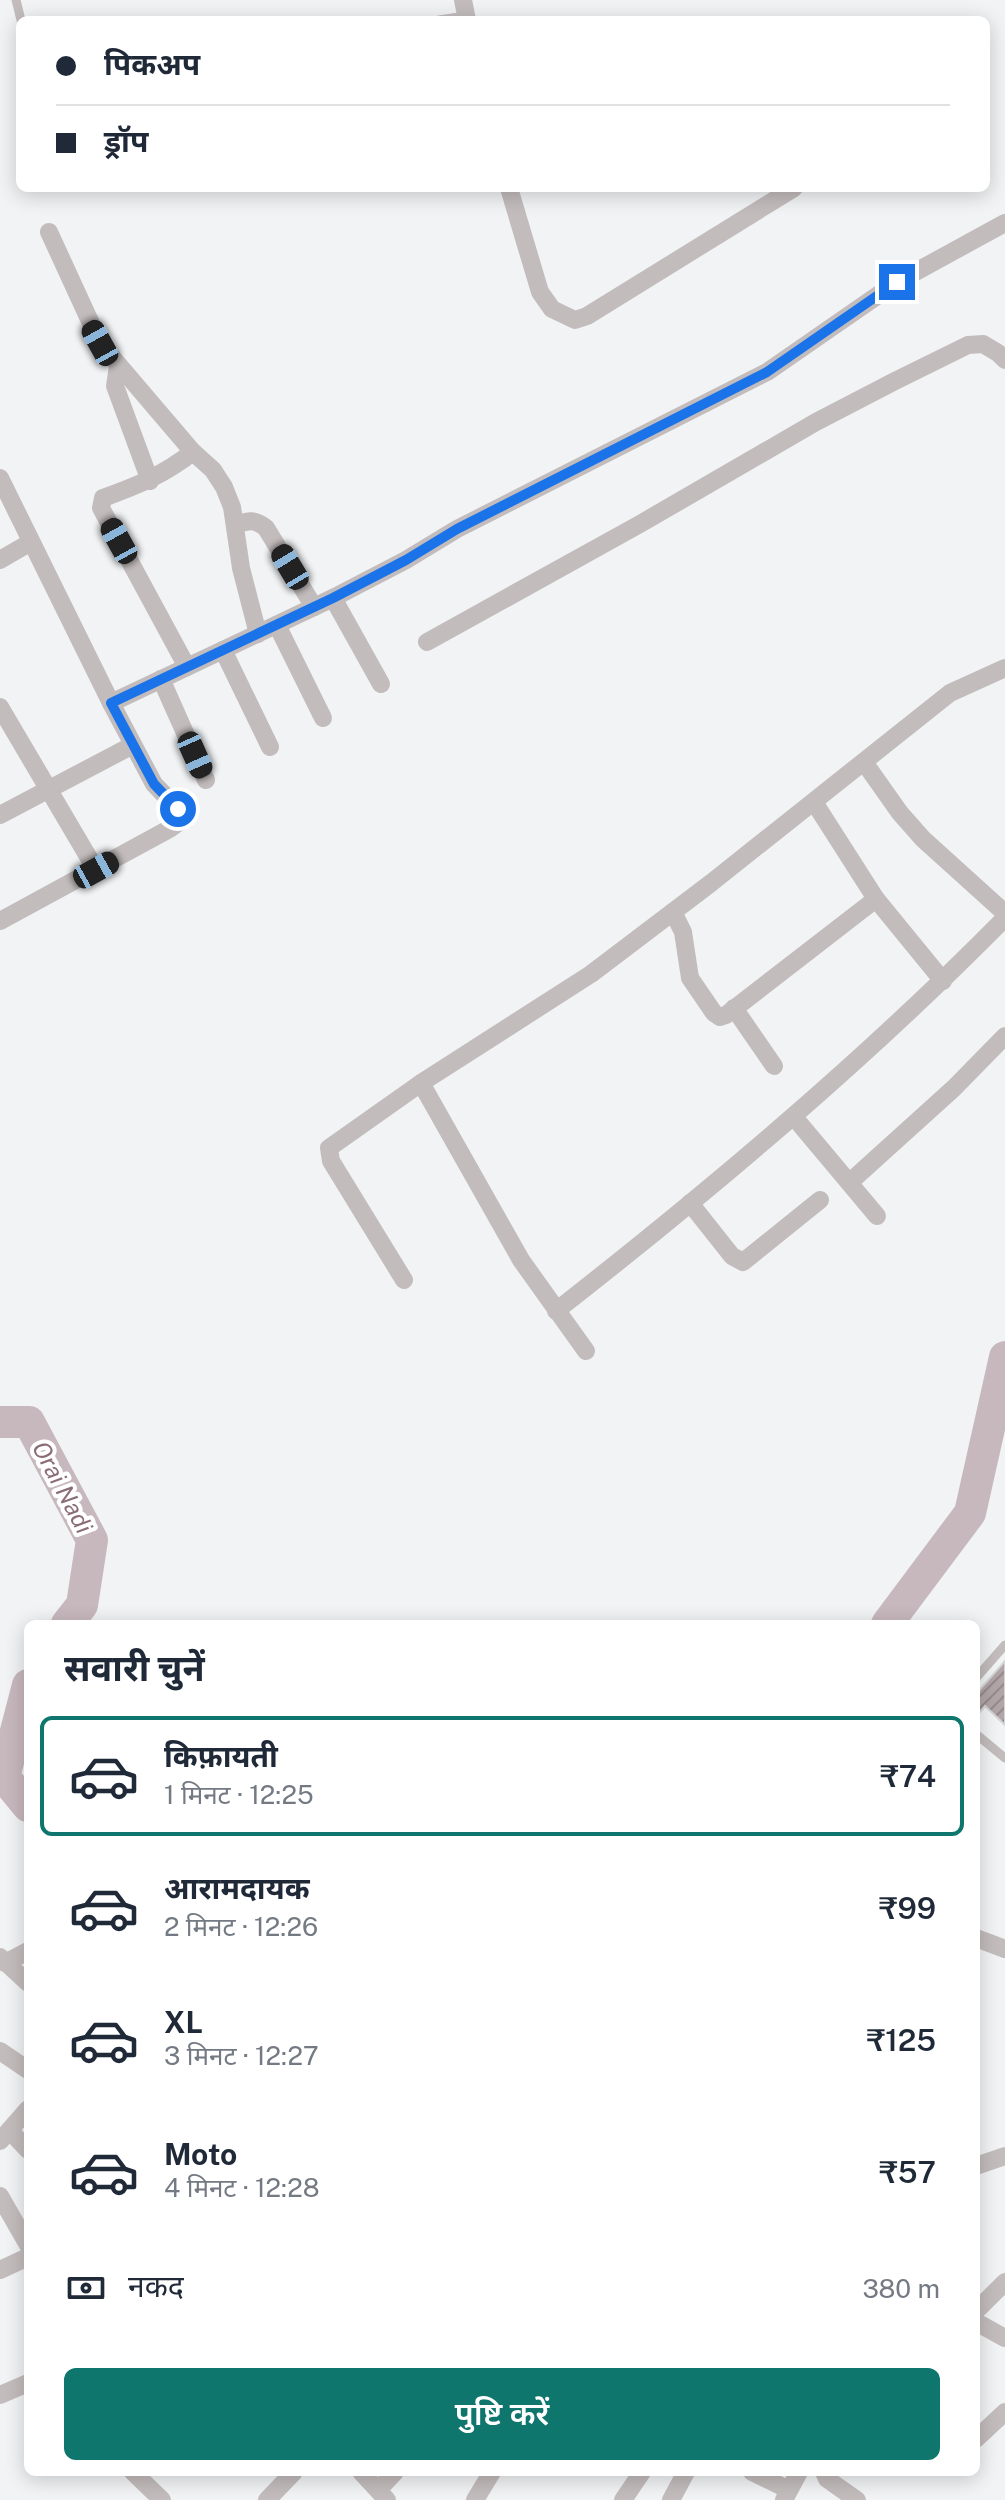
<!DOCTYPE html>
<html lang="hi">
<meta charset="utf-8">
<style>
:root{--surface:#fff;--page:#f6f6f7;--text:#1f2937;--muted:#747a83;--line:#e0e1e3;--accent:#0f766e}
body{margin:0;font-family:"Public Sans","Noto Sans Devanagari",sans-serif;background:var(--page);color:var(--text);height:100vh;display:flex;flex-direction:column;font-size:30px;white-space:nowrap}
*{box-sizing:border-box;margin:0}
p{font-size:26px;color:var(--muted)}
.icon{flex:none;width:44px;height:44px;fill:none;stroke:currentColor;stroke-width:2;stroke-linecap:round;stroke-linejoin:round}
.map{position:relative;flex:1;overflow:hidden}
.panel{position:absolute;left:24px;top:1620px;width:956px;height:856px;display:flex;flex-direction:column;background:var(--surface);border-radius:12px;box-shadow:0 4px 20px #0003}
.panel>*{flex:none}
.banner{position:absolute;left:16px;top:16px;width:974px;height:176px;border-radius:12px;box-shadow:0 4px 20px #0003;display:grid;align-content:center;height:176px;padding:0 40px;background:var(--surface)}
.end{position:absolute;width:36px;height:36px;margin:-18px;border:10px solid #1a73e8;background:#fff;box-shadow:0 0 0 4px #fff}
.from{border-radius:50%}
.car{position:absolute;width:24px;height:48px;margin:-24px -12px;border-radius:10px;box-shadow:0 0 6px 2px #0007;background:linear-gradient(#222 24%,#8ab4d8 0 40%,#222 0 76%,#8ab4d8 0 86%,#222 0)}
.banner b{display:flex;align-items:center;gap:28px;height:76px;font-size:30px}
.banner b+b{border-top:2px solid var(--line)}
.banner i{width:20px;height:20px;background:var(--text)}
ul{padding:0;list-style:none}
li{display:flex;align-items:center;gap:24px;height:120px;margin:0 16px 12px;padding:0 24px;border:4px solid transparent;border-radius:12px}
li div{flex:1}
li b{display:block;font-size:30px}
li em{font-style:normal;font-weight:600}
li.active{border-color:var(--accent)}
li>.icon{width:72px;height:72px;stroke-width:1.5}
h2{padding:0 40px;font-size:36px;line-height:96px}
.pay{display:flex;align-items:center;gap:20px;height:88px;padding:0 40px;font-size:30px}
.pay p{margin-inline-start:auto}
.button{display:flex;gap:16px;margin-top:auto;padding:16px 40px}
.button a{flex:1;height:92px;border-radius:12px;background:var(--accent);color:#fff;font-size:32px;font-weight:600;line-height:92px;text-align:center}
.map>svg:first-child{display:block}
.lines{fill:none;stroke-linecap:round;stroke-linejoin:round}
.river{stroke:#c7b8bd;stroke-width:32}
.building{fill:url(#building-hatch);stroke:#d4d5d6;stroke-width:2}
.service{stroke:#c3bcbd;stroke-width:9}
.minor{stroke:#c3bcbd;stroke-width:18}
.route{stroke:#1a73e8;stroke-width:10}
.labels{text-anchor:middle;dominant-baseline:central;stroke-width:8;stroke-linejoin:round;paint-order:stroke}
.water-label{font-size:24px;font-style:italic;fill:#8a6c76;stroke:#fff}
</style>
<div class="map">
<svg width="1005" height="2500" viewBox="0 0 1005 2500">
<defs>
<pattern id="building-hatch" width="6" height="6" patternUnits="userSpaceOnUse" patternTransform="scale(2)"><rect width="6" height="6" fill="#b2a5a8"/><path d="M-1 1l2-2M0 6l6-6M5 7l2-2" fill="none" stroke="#968a8d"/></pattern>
</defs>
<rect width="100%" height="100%" fill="#f1f3f5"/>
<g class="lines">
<g class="river">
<polyline points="0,1422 29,1422 92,1540 82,1605 67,1624"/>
<polyline points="887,1624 970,1513 1005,1357"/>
<polyline points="28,1685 4,1777 28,1806"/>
</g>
</g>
<polygon class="building" points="1005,1661 1005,1725 985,1706 976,1717 976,1694"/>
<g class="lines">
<g class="service">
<polyline points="16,0 21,20"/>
<polyline points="439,20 466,16"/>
<polyline points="976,1678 1005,1645"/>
<polyline points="976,1734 1005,1758"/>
</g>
<g class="minor">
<polyline points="463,0 467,20"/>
<polyline points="509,188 540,292 552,309 575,320 587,316 794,188"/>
<polyline points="49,232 100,343 193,452 213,470 224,487 232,507 241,568 258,634"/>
<polyline points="118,366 115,386 150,481"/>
<polyline points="0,478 111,703 154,784 178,809 180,816 178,823 171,828 0,921"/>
<path d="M236,525C249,520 255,519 266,528L314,607"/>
<polyline points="0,560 31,542"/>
<polyline points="333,598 381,684"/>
<polyline points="277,625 323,718"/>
<polyline points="427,642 640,524 816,422 895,381 968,345 983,344 998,353 1005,360"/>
<polyline points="223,650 270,747"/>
<path d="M187,667L101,508L103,498C139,485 163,475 193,452"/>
<polyline points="161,679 206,780"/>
<polyline points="111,703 333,598 406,560 457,529 767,372 897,282 1005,223"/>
<polyline points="0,707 96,870"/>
<polyline points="864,762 900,813 923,839 1005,913"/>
<polyline points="814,802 876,899 943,981"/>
<polyline points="0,815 133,745"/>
<polyline points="673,912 683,932 690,978 714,1013 720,1017 726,1015 876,899"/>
<polyline points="734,1008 774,1066"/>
<polyline points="421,1083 521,1260 586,1351"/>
<polyline points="794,1117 877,1216"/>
<polyline points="850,1182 954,1088 1005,1036"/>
<polyline points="690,1203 732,1256 743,1262 820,1200"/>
<polyline points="404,1280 331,1161 329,1148 421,1083 591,974 711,883 950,693 1005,668"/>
<path d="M556,1311C713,1188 865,1060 1005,918"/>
<polyline points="976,1938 1005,1949"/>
<polyline points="0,1957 28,1983"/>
<polyline points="5,1963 28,1951"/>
<polyline points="0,2051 28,2070"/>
<polyline points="10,2131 28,2150"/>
<polyline points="0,2141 28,2109"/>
<polyline points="976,2166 1005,2156"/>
<polyline points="0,2196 28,2245"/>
<polyline points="0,2270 28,2257"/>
<polyline points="976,2311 1005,2282"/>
<polyline points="976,2322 1005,2338"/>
<polyline points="0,2395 28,2383"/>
<polyline points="976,2439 1005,2412"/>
<polyline points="133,2472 162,2500"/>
<polyline points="361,2472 387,2500"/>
<polyline points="752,2472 789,2490"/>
<polyline points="824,2472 827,2479 857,2500"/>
<polyline points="378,2490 395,2472"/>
<polyline points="267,2500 294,2472"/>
<polyline points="475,2500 492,2472"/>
<polyline points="623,2500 642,2472"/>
<polyline points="671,2500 686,2472"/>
<polyline points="784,2500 799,2472"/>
</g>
</g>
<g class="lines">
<polyline class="route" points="178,809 154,784 111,703 333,598 406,560 457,529 767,372 897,282"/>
</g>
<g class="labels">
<g class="water-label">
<text transform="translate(63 1487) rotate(62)">Orai Nadi</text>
</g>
</g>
</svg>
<i class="end from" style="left:178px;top:809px"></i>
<i class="end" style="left:897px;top:282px"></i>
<i class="car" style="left:100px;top:343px;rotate:331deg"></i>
<i class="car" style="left:119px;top:541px;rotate:331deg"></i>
<i class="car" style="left:290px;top:567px;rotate:329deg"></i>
<i class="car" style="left:195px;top:755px;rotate:156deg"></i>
<i class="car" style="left:96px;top:870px;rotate:61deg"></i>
<div class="banner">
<b><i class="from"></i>पिकअप</b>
<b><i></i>ड्रॉप</b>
</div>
<section class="panel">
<h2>सवारी चुनें</h2>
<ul>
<li class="active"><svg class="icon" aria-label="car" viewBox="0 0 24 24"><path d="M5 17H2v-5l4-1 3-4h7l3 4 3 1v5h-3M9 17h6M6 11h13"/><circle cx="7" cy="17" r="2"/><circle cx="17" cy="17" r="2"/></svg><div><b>किफ़ायती</b><p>1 मिनट · 12:25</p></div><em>₹74</em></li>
<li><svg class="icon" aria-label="car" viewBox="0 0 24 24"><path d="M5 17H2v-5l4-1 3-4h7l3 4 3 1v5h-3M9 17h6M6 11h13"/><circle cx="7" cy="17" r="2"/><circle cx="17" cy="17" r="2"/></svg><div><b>आरामदायक</b><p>2 मिनट · 12:26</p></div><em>₹99</em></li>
<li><svg class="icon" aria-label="car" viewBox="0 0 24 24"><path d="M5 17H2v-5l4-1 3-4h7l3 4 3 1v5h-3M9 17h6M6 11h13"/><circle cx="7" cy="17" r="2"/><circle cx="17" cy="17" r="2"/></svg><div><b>XL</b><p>3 मिनट · 12:27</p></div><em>₹125</em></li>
<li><svg class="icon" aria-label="car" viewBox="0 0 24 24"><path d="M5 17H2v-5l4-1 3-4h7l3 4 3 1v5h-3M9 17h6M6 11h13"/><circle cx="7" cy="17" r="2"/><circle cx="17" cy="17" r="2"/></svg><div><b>Moto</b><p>4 मिनट · 12:28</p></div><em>₹57</em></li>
</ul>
<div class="pay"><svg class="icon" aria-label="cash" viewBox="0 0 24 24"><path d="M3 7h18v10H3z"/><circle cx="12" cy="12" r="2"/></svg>नकद<p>380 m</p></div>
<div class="button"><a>पुष्टि करें</a></div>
</section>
</div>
